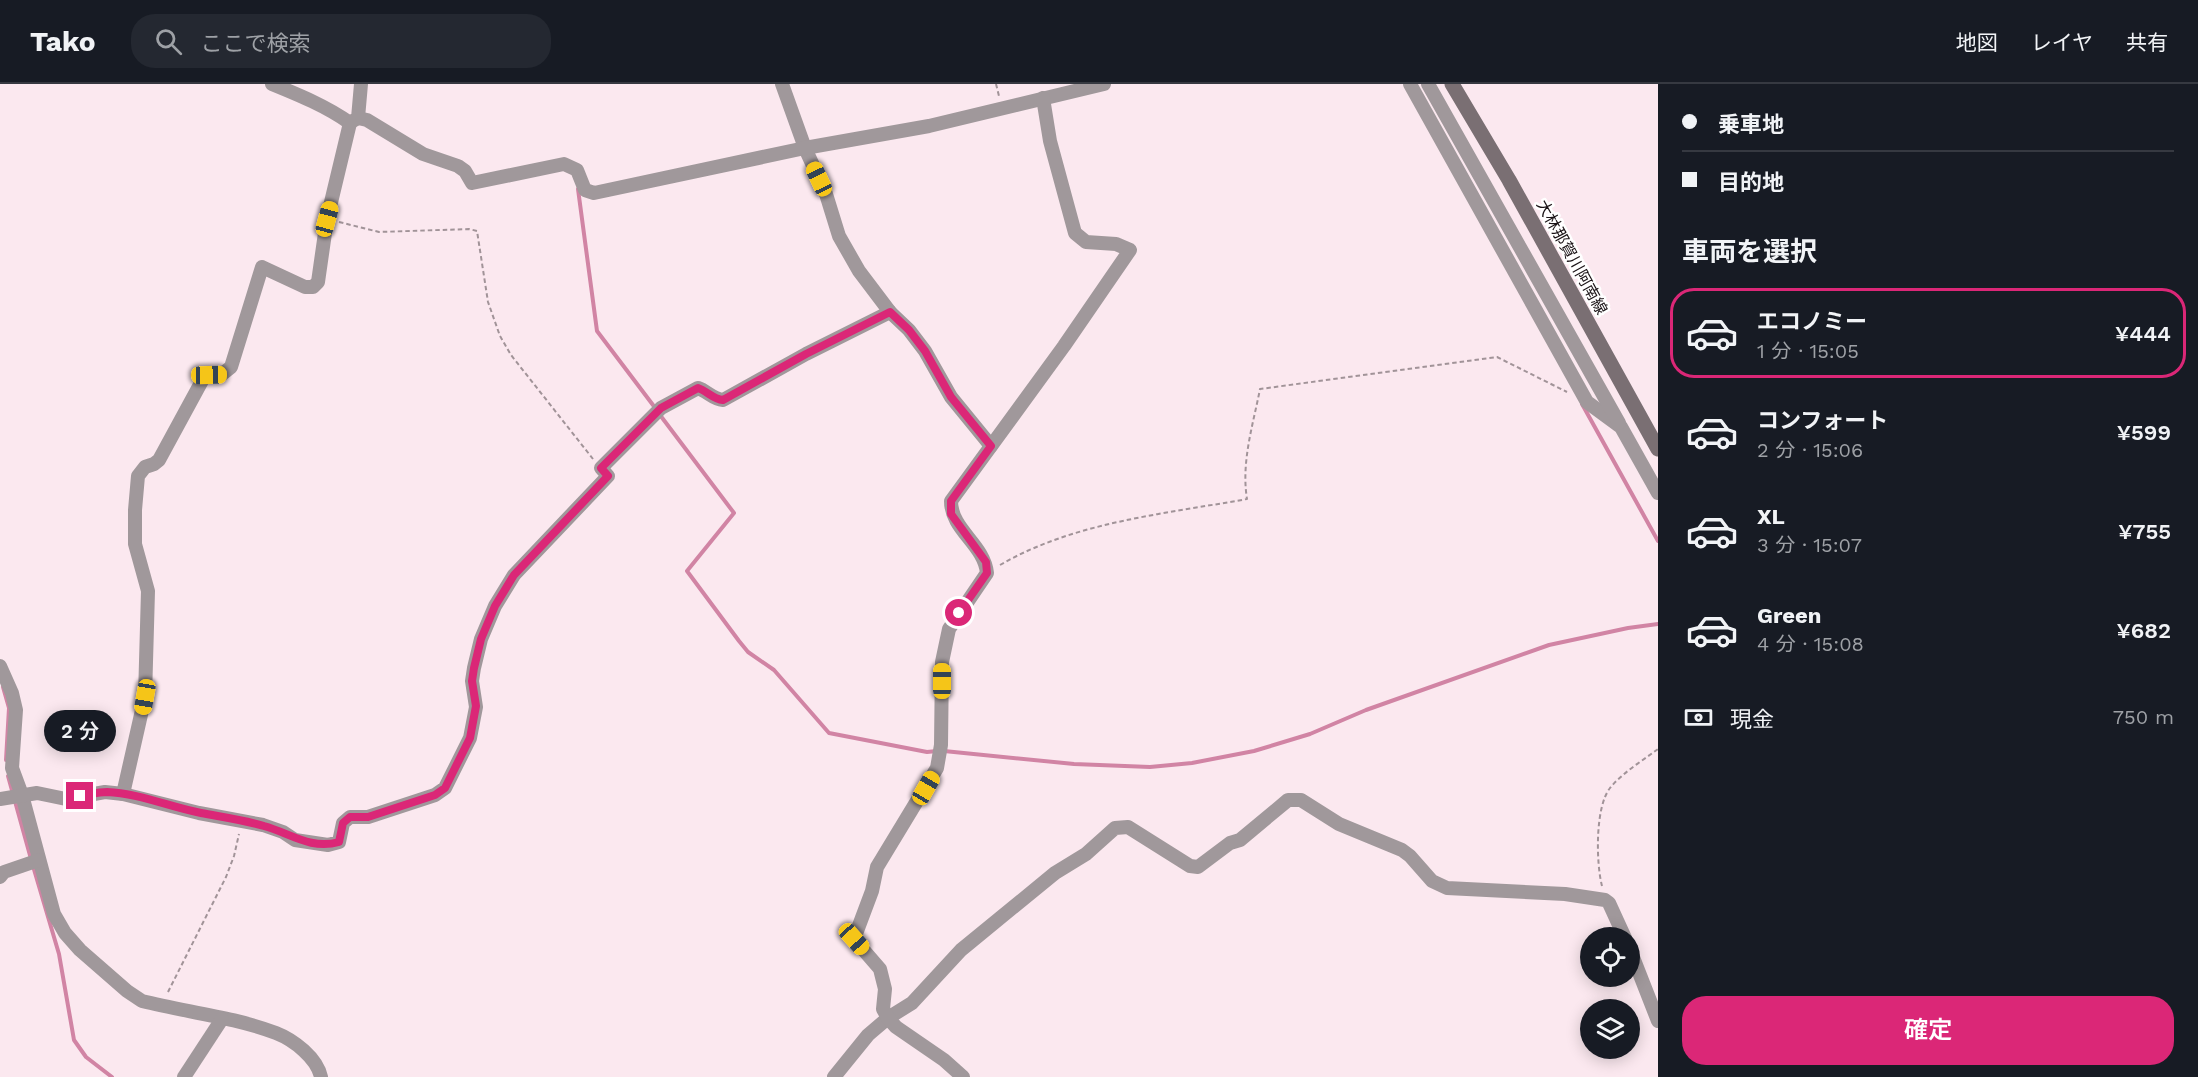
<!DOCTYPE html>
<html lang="ja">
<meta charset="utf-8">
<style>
:root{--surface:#171b24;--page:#242831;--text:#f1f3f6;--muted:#9ea1a6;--line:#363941;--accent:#db2777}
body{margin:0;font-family:"Work Sans","Noto Sans JP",sans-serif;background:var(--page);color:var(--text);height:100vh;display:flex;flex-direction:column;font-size:22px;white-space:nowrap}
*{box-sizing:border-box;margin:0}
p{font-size:20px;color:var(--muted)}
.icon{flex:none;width:33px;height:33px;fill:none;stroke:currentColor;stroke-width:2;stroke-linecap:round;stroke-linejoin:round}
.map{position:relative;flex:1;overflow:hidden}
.sheet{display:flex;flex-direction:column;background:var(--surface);width:540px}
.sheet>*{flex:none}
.top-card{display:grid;align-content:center;height:132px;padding:0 24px;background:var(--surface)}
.buttons{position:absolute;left:1580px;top:843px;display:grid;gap:12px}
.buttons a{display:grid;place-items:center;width:60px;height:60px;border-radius:50%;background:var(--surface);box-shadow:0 3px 15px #0003;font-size:30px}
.end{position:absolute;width:27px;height:27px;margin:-14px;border:8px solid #db2777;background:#fff;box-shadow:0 0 0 3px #fff}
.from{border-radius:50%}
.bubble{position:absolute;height:42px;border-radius:21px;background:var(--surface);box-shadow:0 3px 15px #0003;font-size:20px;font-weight:600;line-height:42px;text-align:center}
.car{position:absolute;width:18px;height:36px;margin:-18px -9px;border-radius:8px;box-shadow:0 0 4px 2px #0007;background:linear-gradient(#f5c518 24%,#345 0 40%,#f5c518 0 76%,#345 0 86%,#f5c518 0)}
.top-card b{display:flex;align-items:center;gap:21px;height:57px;font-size:22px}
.top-card b+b{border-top:2px solid var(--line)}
.top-card i{width:15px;height:15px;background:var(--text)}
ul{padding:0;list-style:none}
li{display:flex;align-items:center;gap:18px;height:90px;margin:0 12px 9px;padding:0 12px;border:3px solid transparent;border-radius:24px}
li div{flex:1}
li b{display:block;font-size:22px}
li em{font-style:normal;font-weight:600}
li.active{border-color:var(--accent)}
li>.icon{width:54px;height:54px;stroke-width:1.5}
h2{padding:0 24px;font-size:27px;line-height:72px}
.pay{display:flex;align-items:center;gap:15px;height:66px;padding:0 24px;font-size:22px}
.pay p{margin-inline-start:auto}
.action{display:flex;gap:12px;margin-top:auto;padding:12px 24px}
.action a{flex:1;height:69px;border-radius:24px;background:var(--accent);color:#fff;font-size:24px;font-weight:600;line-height:69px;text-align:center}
header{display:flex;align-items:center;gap:36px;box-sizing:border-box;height:84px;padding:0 30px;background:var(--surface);border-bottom:2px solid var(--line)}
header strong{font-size:28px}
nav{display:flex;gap:33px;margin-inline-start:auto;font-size:21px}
.search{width:420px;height:54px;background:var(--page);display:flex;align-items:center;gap:15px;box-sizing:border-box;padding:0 21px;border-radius:24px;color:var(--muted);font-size:22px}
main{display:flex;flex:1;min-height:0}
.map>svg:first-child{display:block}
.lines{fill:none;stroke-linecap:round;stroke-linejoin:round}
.stream{stroke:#d184a4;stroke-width:4}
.path{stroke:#a19398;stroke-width:2;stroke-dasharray:4.5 3;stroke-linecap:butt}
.street{stroke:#a0989b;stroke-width:14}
.secondary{stroke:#7a6f73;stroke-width:15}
.route{stroke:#db2777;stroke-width:8}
.labels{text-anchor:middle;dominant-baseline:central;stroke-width:5;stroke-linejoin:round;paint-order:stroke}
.street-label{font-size:16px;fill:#191215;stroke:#fff}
</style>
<header>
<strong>Tako</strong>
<div class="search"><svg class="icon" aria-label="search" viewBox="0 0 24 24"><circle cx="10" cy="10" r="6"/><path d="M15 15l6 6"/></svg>ここで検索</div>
<nav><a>地図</a><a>レイヤ</a><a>共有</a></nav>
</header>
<main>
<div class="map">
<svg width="1658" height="993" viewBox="0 0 1658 993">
<rect width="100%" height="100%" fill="#fbe8ef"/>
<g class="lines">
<g class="stream">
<polyline points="578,105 597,247 656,325"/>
<polyline points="1582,320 1658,457"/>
<polyline points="660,331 734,429 687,487 739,557 748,568 774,586 829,649 927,668 937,667"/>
<polyline points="3,603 9,624 6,676"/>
<polyline points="944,667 1074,680 1150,683 1192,679 1254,667 1310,650 1366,626 1549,561 1628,544 1658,540"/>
<polyline points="8,692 31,775"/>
<polyline points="33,782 59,870 74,956 86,973 112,993"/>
</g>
<g class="path">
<polyline points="996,0 999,12"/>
<polyline points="339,138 379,148 469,145 477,147 488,218 500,252 511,271 593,375"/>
<path d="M1000,481C1074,438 1164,430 1247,415C1241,378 1253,341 1260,305L1497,273L1567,308"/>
<path d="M1602,802C1596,779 1595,723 1610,704C1622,689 1642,677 1658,665"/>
<polyline points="168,908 226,793 234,772 239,750"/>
</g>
<g class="street">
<polyline points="782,0 805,64 826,110 839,152 859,187 890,228 909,246 925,267 951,313 991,362"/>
<polyline points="1410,0 1587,318 1621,343 1658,409"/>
<polyline points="1428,0 1619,339"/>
<polyline points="358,34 367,36 423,70 458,82 465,87 472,99 564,80 577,86 585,106 594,109 805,64 929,42 1104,0"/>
<polyline points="351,38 358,34 361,0"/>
<path d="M0,582L12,609L16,626L12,684L22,711L54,830L65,849L80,866L127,907L142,917C186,928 234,933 276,949C294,956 317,974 321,993"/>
<path d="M123,710L145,613L148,507L135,460V426L138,392L145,383L154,380L159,376L203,295L209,291H221L231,283L262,183L305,203H313L318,198L327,135L350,39C326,22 299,11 272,0"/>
<path d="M0,715L37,709L66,715L105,708L123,710L199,729L263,741L283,748L295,756L328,761L339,758L343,739L350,733H368L435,711L445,704L470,654L476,623L472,597L474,584L481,555L495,522L514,491L608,392L601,384L661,324L698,304C707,307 713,315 723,316L806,270L890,228"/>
<polyline points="0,793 4,788 39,776"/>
<polyline points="1629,863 1658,937"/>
<polyline points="184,993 222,935"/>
<polyline points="834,993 868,951 888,934 912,919 961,866 1055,789 1086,770 1115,744 1128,743 1190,782 1198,783 1230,759 1240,756 1288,716 1301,716 1339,740 1402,766 1410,772 1432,797 1447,804 1565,810 1605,816 1609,819 1625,854"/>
<path d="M963,993L944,976L896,943L888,934L883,925L885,905L880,885L854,855L872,807L877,783L937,684L941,661L942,578L949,545L987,489C984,460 951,446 951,417L1064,262L1130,166L1116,160L1086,158L1075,149L1050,57L1043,14"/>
</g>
<polyline class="secondary" points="1452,0 1509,96 1658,365"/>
</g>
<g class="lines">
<path class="route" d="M80,712C88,711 98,708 107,708C138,709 170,723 201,729C222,733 244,736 264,742C290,749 310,766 339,758L343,739L350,733H368L435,711L445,704L470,654L476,622L472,597L474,584L481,555L495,522L514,491L608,392L601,384L661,324L698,304C707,307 713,315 723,316L806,270L890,228L909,246L925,267L951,313L991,362L951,417V430L986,478L987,489L959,529"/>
</g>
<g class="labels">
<g class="street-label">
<text transform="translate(1572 173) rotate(61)">大林那賀川阿南線</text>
</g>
</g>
</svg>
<div class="buttons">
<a><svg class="icon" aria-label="locate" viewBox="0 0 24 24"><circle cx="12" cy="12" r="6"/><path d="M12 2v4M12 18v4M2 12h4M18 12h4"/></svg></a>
<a><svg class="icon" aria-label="layers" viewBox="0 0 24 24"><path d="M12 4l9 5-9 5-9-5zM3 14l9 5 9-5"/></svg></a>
</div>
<i class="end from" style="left:959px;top:529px"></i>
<i class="end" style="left:80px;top:712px"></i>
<div class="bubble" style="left:44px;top:626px;width:72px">2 分</div>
<i class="car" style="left:819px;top:95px;rotate:335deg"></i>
<i class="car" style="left:327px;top:135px;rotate:15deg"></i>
<i class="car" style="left:209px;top:291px;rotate:89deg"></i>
<i class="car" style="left:942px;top:597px;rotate:0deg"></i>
<i class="car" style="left:145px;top:613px;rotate:190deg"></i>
<i class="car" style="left:926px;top:704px;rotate:30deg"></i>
<i class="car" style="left:854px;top:855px;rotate:138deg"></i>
</div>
<section class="sheet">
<div class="top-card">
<b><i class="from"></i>乗車地</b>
<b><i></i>目的地</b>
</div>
<h2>車両を選択</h2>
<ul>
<li class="active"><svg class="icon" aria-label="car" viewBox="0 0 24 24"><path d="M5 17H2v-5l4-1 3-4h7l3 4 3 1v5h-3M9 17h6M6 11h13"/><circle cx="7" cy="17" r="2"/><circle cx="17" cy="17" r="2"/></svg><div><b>エコノミー</b><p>1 分 · 15:05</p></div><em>¥444</em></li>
<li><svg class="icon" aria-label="car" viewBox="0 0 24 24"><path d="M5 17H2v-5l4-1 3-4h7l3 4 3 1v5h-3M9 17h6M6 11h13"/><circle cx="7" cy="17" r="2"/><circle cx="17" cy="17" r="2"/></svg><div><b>コンフォート</b><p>2 分 · 15:06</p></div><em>¥599</em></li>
<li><svg class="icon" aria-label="car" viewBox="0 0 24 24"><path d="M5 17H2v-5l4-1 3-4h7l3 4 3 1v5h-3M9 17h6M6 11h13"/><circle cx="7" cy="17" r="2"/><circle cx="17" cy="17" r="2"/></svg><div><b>XL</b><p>3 分 · 15:07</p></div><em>¥755</em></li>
<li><svg class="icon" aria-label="car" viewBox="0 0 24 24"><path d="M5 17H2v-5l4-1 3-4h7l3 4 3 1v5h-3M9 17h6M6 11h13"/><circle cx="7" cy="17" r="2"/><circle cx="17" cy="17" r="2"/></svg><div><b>Green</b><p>4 分 · 15:08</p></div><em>¥682</em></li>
</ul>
<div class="pay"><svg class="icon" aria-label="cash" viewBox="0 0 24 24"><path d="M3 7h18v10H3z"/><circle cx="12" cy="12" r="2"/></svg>現金<p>750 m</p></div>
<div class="action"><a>確定</a></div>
</section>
</main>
